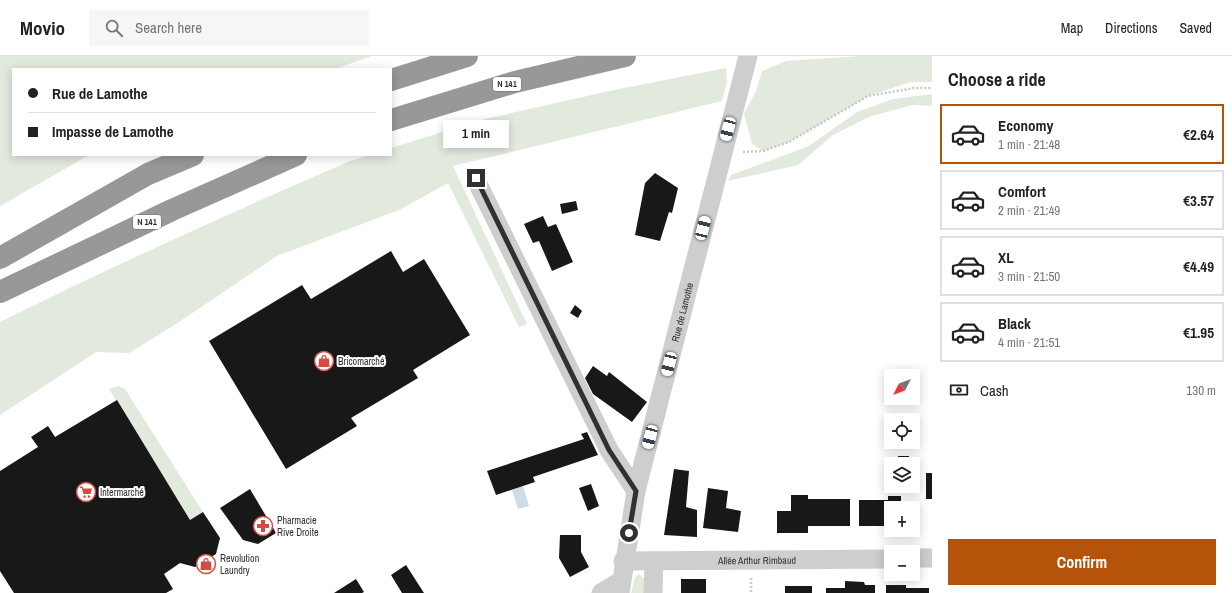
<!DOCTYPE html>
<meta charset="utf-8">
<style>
:root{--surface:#fff;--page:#f6f6f6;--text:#222;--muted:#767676;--line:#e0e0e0;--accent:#b45309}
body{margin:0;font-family:"Archivo Narrow",sans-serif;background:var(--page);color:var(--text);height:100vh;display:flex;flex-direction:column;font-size:15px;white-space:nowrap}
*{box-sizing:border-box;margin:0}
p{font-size:13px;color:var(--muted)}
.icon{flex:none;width:22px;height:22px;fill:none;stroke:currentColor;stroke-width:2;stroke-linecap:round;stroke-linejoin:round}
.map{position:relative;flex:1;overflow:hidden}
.panel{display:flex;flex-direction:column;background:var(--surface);width:300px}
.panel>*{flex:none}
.banner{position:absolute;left:12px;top:12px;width:380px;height:88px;border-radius:0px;box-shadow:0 2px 10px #0003;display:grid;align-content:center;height:88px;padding:0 16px;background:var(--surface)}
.needle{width:26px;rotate:228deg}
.controls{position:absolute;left:884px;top:313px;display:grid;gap:8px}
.controls a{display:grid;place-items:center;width:36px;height:36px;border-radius:0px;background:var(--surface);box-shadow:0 2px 10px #0003;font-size:20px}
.end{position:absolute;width:18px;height:18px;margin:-9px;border:5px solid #313131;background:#fff;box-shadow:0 0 0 2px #fff}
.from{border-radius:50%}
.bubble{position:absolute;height:28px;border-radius:0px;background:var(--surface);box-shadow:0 2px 10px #0003;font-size:13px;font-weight:700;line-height:28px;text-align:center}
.car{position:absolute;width:12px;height:24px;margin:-12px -6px;border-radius:5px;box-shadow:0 0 3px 1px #0007;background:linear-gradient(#fff 24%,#345 0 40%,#fff 0 76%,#345 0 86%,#fff 0)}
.banner b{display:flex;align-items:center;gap:14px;height:38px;font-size:15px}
.banner b+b{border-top:1px solid var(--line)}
.banner i{width:10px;height:10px;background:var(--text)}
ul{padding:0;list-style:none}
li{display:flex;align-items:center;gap:12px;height:60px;margin:0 8px 6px;padding:0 8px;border:2px solid var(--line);border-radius:0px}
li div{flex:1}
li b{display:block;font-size:15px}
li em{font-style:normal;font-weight:700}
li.active{border-color:var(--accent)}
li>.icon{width:36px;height:36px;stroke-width:1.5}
h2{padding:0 16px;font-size:18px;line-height:48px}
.pay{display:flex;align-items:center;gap:10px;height:44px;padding:0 16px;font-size:15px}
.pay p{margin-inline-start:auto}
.primary-button{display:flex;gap:8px;margin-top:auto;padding:8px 16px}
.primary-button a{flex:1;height:46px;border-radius:0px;background:var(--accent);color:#fff;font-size:16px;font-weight:700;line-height:46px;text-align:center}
header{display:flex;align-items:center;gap:24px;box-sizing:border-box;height:56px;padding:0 20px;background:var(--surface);border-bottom:1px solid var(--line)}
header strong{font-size:19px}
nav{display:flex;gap:22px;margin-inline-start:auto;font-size:14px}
.search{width:280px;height:36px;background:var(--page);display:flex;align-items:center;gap:10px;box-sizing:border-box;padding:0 14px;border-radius:0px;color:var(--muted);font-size:15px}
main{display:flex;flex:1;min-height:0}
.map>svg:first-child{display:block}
.green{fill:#e2e9dd}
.water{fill:#cedcea}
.building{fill:#181818}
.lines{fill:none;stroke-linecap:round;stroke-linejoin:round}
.path{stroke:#c8c8c8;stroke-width:2.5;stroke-dasharray:2 2;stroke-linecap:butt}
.minor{stroke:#cecece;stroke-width:19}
.highway{stroke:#989898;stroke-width:22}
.route{stroke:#313131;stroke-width:5}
.labels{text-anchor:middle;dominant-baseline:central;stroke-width:4;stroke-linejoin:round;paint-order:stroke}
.shield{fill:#fff;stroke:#6f6f6f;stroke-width:1}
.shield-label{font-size:9px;font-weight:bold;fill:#313131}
.street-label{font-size:10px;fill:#313131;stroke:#fff}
.poi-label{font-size:10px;fill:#313131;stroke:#fff;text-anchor:start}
</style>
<header>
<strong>Movio</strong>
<div class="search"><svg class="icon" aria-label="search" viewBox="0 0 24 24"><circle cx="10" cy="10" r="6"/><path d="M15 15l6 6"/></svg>Search here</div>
<nav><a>Map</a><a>Directions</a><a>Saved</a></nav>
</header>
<main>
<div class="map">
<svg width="932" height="537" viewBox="0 0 932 537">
<rect width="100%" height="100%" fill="#fff"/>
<g class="green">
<polygon points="0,0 372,0 335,13 13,13 13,99 89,99 0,150"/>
<polygon points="861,0 932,0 932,26 911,26 868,40 789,86 763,95 752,88 744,58 756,35 762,15 786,5"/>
<path d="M726,12L727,26L722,45L453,110L527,268L519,271L448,127L399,154L277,200L176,268L129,297L96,296L0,359V266C115,209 232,156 350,105L370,99H391V92L485,63L614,34Z"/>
<polygon points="932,38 932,50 913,49 871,60 833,79 798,109 728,125 731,119 809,90 857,56 893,43"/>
<polygon points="118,330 125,333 203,456 190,464 109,333"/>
<polygon points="639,518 647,525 646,537 631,537 635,521"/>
</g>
<polygon class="water" points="523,430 529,450 518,453 512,434"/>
<g class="building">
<polygon points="655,117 678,132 672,157 669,156 660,185 635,179 645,127"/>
<polygon points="576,145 578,154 562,158 560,148"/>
<polygon points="543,160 548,171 556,168 573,206 552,215 539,185 533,187 524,168"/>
<polygon points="391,195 403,216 424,203 470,279 413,314 418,322 351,362 357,370 286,413 209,285 302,229 311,243"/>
<polygon points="575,249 582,255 578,262 570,257"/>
<polygon points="593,310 607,320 609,316 647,346 632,366 593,338 585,322"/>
<polygon points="117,344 190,464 203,456 220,482 216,498 195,511 180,507 164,518 173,533 166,537 14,537 0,515 0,415 38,391 31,381 48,370 55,381"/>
<polygon points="587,376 598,399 533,421 535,426 496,439 487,415 584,383 581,378"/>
<rect x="898" y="400" width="11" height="8"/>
<polygon points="674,413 689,415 686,451 697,454 697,481 664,479"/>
<rect x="926" y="417" width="6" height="26"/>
<polygon points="591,428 599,450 588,455 579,432"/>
<polygon points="708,432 728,435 726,452 741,455 738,476 703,472"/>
<polygon points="250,433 276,477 258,488 243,484 220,452"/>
<polygon points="791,439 808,439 808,443 850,443 850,470 808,470 808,477 777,477 777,455 791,455"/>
<polygon points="888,440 901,440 901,452 891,452 891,470 859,470 859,444 888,444"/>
<polygon points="560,479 581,479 581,496 589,511 570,521 559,502"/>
<polygon points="406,509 424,537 402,537 391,519"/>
<polygon points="356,523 364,536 362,537 334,537"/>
<rect x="681" y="523" width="25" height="14"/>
<polygon points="845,525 864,526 865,529 875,529 875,537 826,537 826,532 845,532"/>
<polygon points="886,529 906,529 906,532 929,532 929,537 886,537"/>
<rect x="785" y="530" width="27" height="7"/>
</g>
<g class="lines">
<g class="path">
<polyline points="743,96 763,95 789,86 868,40 914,32 932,32"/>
<polyline points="751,522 751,537"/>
</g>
<g class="minor">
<polyline points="475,122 609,394 636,435"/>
<polyline points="913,502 931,502"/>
<path id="s1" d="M623,505L891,503"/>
<polyline points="601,537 621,525"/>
<path id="s2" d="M620,537L636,435L748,0"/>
<polyline points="653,537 654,506"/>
</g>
<g class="highway">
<polyline points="391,24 467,0"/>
<polyline points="391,64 515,26 625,0"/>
<polyline points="0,202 148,118 193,99"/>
<polyline points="0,236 172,154 296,99"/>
</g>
</g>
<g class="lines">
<polyline class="route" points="476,122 609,394 636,435 629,477"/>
</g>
<defs>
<g id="shop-ring" transform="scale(1)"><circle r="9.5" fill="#fff" stroke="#d64a44" stroke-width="1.5"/><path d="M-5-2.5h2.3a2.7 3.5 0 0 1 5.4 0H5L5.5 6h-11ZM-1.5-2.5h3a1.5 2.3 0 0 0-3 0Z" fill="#d64a44"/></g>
<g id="supermarket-ring" transform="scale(1)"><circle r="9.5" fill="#fff" stroke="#d64a44" stroke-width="1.5"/><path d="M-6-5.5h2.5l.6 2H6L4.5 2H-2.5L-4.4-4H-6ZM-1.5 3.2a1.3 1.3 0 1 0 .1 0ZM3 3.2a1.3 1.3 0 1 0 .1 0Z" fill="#d64a44"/></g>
<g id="pharmacy-ring" transform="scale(1)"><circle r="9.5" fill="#fff" stroke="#d64a44" stroke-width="1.5"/><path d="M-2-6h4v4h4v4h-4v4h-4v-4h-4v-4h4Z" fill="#d64a44"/></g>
</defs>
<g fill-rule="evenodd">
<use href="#shop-ring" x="324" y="305"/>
<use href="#supermarket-ring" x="86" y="436"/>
<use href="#pharmacy-ring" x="263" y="470"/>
<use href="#shop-ring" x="206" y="508"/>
</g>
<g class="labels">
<g class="shield">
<rect x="493" y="21" width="28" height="14" rx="3"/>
<rect x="133" y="159" width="28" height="14" rx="3"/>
</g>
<g class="shield-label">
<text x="507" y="28">N 141</text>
<text x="147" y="166">N 141</text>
</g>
<g class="street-label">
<text stroke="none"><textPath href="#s2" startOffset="288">Rue de Lamothe</textPath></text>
<text stroke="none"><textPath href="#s1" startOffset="134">Allée Arthur Rimbaud</textPath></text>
</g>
<g class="poi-label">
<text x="338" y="305">Bricomarché</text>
<text x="100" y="436">Intermarché</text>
<text x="277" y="464">Pharmacie<tspan x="277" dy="12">Rive Droite</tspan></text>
<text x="220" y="502">Revolution<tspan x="220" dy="12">Laundry</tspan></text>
</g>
</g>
</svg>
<div class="controls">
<a><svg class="needle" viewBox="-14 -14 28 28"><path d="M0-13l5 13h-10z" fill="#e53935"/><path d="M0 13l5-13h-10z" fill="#767676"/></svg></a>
<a><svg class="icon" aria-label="locate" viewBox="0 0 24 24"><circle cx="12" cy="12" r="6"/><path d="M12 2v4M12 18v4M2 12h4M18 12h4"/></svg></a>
<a><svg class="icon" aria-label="layers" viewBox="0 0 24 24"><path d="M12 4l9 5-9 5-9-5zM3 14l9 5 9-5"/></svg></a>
<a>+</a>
<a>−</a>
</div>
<i class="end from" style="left:629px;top:477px"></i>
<i class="end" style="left:476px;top:122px"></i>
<div class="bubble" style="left:443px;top:64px;width:66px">1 min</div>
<i class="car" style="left:728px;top:73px;rotate:195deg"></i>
<i class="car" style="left:703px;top:172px;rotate:14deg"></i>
<i class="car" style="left:669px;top:308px;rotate:194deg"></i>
<i class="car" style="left:650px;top:381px;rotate:195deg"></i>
<div class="banner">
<b><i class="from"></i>Rue de Lamothe</b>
<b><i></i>Impasse de Lamothe</b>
</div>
</div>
<section class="panel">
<h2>Choose a ride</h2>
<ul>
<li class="active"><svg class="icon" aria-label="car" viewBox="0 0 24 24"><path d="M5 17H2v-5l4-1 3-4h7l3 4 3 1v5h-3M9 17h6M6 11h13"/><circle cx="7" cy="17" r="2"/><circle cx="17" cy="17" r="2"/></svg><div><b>Economy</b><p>1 min · 21:48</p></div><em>€2.64</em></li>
<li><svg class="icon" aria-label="car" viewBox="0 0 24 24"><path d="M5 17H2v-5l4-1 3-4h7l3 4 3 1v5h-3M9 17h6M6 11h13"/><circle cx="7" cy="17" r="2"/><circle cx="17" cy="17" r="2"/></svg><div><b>Comfort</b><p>2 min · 21:49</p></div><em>€3.57</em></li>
<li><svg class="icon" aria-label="car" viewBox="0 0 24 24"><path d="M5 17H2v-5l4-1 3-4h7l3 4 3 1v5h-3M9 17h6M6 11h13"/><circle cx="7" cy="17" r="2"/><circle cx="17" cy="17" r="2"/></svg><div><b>XL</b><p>3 min · 21:50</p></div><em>€4.49</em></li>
<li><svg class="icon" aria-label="car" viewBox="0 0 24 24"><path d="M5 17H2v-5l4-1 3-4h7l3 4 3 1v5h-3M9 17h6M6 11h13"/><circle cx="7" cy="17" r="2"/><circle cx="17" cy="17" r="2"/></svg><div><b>Black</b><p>4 min · 21:51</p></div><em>€1.95</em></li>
</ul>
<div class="pay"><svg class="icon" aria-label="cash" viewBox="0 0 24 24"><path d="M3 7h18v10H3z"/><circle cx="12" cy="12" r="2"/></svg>Cash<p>130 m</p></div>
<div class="primary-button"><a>Confirm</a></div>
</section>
</main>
